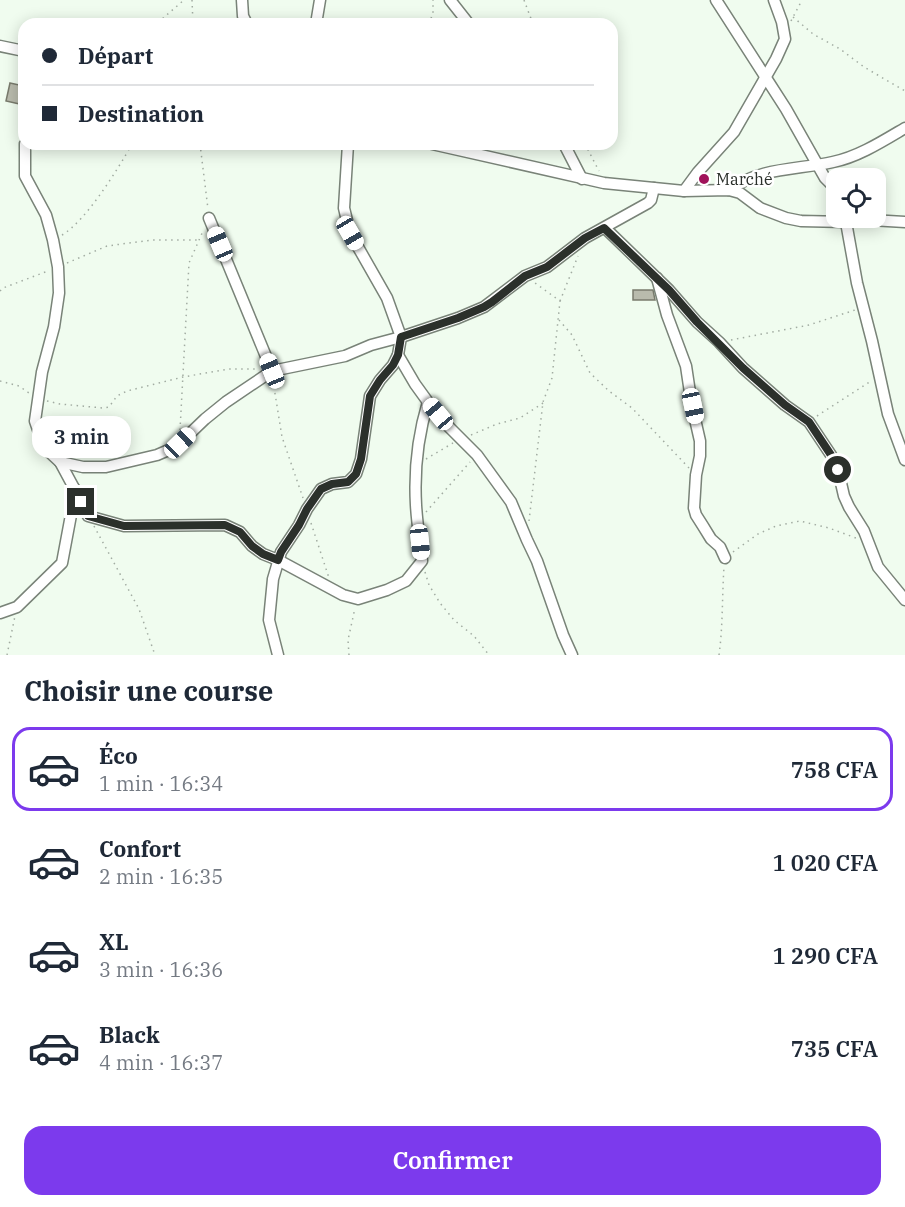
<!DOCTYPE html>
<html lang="fr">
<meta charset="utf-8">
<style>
:root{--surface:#fff;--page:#f6f6f7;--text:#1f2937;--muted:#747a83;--line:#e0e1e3;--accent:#7c3aed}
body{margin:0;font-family:"IBM Plex Serif",serif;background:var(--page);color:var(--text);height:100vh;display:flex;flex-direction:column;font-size:22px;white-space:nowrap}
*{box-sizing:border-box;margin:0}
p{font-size:20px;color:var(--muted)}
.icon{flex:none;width:33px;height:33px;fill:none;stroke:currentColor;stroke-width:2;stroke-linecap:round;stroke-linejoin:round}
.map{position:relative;height:655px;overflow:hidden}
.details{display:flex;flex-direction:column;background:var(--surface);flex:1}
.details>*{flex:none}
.top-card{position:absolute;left:18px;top:18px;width:600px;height:132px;border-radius:18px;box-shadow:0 3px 15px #0003;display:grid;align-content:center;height:132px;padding:0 24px;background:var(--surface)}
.tools{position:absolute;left:826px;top:168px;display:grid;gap:12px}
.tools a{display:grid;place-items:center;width:60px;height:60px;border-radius:12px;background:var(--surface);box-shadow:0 3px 15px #0003;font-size:30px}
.end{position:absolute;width:27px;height:27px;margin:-14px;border:8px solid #2b302b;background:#fff;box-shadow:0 0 0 3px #fff}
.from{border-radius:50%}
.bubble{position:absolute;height:42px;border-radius:18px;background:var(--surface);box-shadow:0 3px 15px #0003;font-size:20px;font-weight:600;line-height:42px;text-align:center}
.car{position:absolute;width:18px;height:36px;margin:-18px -9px;border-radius:8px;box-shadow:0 0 4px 2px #0007;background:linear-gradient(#fff 24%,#345 0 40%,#fff 0 76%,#345 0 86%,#fff 0)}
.top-card b{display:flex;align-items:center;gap:21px;height:57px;font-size:22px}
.top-card b+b{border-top:2px solid var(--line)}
.top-card i{width:15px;height:15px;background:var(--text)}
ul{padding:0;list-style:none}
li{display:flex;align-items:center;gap:18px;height:84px;margin:0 12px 9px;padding:0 12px;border:3px solid transparent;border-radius:18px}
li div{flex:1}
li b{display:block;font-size:22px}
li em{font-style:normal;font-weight:600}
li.selected{border-color:var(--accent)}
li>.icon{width:54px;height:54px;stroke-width:1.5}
h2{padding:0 24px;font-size:27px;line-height:72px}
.action{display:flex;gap:12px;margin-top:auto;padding:12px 24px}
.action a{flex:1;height:69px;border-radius:18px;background:var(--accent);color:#fff;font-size:24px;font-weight:600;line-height:69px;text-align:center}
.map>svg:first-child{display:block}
.building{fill:#b9bbad;stroke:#797b6d;stroke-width:1.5}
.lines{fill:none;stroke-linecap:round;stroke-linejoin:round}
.minor-casing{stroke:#798378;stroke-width:13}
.path{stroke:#a2aca2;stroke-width:1.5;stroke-dasharray:1.5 4.5;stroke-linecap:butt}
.minor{stroke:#fff;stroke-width:10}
.route{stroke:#2b302b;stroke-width:8}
.poi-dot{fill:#a0125a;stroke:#fff;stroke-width:2}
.labels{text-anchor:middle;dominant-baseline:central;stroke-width:5;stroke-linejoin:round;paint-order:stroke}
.poi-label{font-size:16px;fill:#2b302b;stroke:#fff;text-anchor:start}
</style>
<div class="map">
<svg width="905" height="655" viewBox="0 0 905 655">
<rect width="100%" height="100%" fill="#f0fcef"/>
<g class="building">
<polygon points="10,83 24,86 24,105 6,101"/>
<polygon points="633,290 653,290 655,300 633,300"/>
</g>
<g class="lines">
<g class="minor-casing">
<g id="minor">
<polyline points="242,0 243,16 247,24"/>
<polyline points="450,0 469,24"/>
<polyline points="716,0 786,109 825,178 837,190"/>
<polyline points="316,24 320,0"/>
<polyline points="0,46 24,51"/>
<polyline points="25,144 25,176 46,215 53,240 58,267 59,293 54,327 42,372 35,421 42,441 46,449 60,462 83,467 106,467 157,455 171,449 180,443 205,419 226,402 272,371 345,356 371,345 401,337 458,318 484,307 492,301 525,276 547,267 585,238 648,203 651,200 654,188"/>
<polyline points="432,144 604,183 684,191 729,190 740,193 760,208 786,218 801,221 846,222 871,220 905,222"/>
<polyline points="564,144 582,179"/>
<path d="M729,190C761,167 796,170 833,162C858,157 883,141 905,128"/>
<polyline points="684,191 698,172 734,132 776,59 785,39 782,22 774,0"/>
<polyline points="209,218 272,371"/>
<polyline points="846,222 857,283 872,341 888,414 905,460"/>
<polyline points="605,228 669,290 697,322 719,342 743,368 785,405 809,422 831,455 838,470 844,496 849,507 864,531 878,567 905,600"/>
<polyline points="657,278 667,315 686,366 692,406 700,441 700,456 696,475 694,508 696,515 703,526 711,539 720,547 725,558"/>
<polyline points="398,355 415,384 428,402 448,426 477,455 511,502 527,540 537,561 563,635 572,655"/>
<path d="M74,488L88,516L124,526L225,525L240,532L252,546L263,554L278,560L343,595L358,599L387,590L406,581L422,561C420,542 417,523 416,505C414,470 418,435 428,402"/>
<polyline points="0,613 17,607 62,563 71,515 74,488 60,462"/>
<polyline points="278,655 269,620 273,579 281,552 299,525 307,509 321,489 332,484 348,482 356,474 361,459 370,396 380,380 393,365 398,355 401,337 387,298 350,233 344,208 348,144"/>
</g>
</g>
<g class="path">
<polyline points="192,0 193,24"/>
<polyline points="524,0 533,24"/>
<polyline points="793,17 813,34 840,49 864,67 905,91"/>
<polyline points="791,21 802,0"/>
<polyline points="152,24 162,19 184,0"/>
<polyline points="429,24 433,13 433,0"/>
<polyline points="200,144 208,209"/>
<polyline points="585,144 599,171"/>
<path d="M62,235C86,221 118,169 132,144"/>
<polyline points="67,263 107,246 152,240 199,240"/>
<polyline points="0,291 3,288 48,271"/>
<polyline points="560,301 578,256"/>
<polyline points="559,320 572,335 590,373 609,391 632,408 689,468"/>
<polyline points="731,340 809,325 855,310"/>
<polyline points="0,381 19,386 29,393"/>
<polyline points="273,381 282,437 303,498"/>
<polyline points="47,401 60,404 103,408 109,407 117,396 127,391 183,377 229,369 258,369"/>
<polyline points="817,416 871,381"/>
<polyline points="180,430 189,263 203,231"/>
<polyline points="471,435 497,424 520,418 543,403"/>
<polyline points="426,459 453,443"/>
<polyline points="426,512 470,462"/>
<polyline points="529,521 543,402 552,378 560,301 535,283"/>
<polyline points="311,523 329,578"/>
<polyline points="94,526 139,609 155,655"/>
<polyline points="733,552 758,534 776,526 800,521 829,528 856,538"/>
<polyline points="425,572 429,585 440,603 454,620 474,636 489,655"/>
<polyline points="7,655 15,616"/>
<polyline points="349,655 348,640 355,608"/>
<path d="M719,655C723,626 722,597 724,567"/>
</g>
<use href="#minor" class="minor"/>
</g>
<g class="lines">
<polyline class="route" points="81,502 88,516 124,526 225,525 240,532 252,546 263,554 278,560 281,552 299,525 307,509 321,489 332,484 348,482 356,474 361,459 370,396 380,380 393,365 398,355 401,337 458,318 484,307 492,302 525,276 547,267 585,238 604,228 669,290 697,322 743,368 785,405 809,422 831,455 838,470"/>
</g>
<circle class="poi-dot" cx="704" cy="179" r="6"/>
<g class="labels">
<g class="poi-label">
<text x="716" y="179">Marché</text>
</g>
</g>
</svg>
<div class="tools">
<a><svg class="icon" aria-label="locate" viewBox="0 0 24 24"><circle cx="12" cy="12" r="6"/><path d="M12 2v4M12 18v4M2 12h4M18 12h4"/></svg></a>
</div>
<i class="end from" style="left:838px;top:470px"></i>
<i class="end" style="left:81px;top:502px"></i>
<div class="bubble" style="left:32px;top:416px;width:99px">3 min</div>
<i class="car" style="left:350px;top:233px;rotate:150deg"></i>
<i class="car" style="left:220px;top:244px;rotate:337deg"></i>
<i class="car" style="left:272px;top:371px;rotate:338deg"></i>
<i class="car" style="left:693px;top:406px;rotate:168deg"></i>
<i class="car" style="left:438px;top:414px;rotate:320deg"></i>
<i class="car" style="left:180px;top:443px;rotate:46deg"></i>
<i class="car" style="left:420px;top:542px;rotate:174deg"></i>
<div class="top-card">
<b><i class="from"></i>Départ</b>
<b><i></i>Destination</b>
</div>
</div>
<section class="details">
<h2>Choisir une course</h2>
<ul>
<li class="selected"><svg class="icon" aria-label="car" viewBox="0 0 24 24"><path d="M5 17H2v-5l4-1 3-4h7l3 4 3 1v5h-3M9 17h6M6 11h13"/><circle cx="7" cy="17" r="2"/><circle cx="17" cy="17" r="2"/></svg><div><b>Éco</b><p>1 min · 16:34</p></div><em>758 CFA</em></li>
<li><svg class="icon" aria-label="car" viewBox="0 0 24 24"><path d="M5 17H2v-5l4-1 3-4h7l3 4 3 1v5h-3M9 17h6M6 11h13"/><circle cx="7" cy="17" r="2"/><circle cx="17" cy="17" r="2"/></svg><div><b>Confort</b><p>2 min · 16:35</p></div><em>1 020 CFA</em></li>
<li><svg class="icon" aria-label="car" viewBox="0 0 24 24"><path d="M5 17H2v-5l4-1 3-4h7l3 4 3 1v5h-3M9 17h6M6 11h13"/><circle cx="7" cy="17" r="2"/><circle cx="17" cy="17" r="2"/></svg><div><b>XL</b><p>3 min · 16:36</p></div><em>1 290 CFA</em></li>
<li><svg class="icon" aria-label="car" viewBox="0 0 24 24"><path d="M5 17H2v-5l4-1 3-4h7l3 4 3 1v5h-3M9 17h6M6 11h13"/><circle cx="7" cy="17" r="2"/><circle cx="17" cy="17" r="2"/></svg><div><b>Black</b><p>4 min · 16:37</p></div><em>735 CFA</em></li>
</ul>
<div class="action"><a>Confirmer</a></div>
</section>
